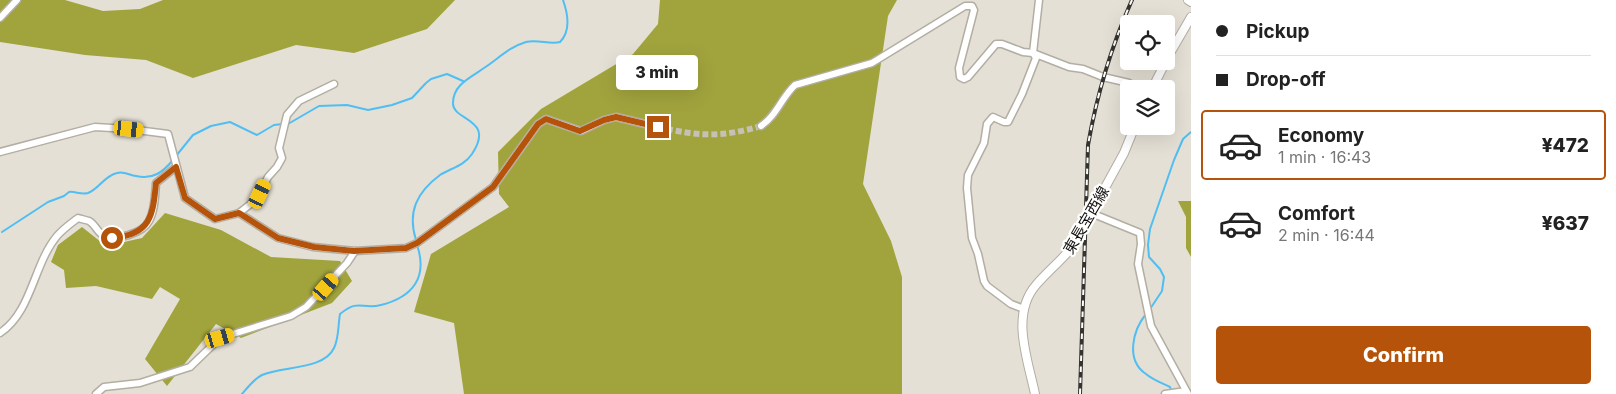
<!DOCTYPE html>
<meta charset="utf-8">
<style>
:root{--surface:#fff;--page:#f2f2f2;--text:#222;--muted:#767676;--line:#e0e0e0;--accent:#b45309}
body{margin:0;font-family:Inter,"Noto Sans JP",sans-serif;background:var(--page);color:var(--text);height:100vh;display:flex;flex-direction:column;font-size:19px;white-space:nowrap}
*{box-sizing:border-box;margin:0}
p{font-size:16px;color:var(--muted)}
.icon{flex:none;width:28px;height:28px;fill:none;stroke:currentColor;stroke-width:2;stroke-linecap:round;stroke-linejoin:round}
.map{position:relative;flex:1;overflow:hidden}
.side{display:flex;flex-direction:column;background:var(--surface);width:425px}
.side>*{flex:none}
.guide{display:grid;align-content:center;height:110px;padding:0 25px;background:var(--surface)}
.controls{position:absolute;left:1120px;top:15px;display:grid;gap:10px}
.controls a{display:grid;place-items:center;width:55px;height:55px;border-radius:5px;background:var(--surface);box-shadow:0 5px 20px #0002;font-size:25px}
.end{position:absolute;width:22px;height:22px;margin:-11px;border:6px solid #b45309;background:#fff;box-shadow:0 0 0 2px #fff}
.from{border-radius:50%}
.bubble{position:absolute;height:35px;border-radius:5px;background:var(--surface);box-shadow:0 5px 20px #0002;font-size:16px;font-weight:800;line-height:35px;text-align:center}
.car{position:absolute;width:15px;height:30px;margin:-15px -8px;border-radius:6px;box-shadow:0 0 4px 1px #0007;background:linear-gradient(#f5c518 24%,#345 0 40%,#f5c518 0 76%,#345 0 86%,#f5c518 0)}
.guide b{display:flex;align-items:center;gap:18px;height:48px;font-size:19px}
.guide b+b{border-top:1px solid var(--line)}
.guide i{width:12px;height:12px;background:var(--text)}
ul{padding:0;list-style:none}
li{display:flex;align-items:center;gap:15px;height:70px;margin:0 10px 8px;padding:0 15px;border:2px solid transparent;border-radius:5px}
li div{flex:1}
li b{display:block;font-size:19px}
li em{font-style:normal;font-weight:800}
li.on{border-color:var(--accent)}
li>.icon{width:45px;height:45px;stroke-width:1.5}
.cta{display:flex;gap:10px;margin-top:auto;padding:10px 25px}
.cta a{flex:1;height:58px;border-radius:5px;background:var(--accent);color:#fff;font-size:20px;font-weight:800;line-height:58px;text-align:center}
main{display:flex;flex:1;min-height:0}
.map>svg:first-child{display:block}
.forest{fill:#a1a43d}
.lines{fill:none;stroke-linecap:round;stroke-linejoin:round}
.stream{stroke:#50bef3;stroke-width:2}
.minor-tunnel{stroke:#c5c1b7;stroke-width:6;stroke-dasharray:6 3;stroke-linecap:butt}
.minor-casing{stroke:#b3aea3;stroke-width:9}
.major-casing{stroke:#b3aea3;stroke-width:10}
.minor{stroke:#fff;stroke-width:6}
.major{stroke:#fff;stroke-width:8}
.rail-casing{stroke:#35332e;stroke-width:4}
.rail{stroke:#fff;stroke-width:2;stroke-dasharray:5.5;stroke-linecap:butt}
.route{stroke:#b45309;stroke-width:6}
.labels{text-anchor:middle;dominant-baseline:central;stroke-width:4.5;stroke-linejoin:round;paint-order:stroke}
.street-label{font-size:15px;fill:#110f0c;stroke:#fff}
</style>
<main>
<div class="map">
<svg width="1191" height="394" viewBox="0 0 1191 394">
<rect width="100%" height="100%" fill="#e5e0d5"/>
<g class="forest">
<polygon points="0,0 65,0 103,11 140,9 163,0 455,0 427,29 354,53 296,45 193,78 146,60 85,55 0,42"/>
<polygon points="660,0 897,0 888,16 863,184 891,241 902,277 902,394 464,394 454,323 414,312 431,254 509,207 499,194 498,152 541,109 633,54 658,24"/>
<polygon points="1178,201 1191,201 1191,257 1186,248 1186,217"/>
<polygon points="165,213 221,230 271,257 340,261 352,281 332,303 241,338 216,324 167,386 145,359 180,299 160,287 152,299 96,286 66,288 64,270 51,262 58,245 82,227 106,246 142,238"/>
</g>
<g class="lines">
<g class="stream">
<polyline points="288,124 319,106 347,105 368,110 392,105 412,98 426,83 431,79 447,74 463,81"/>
<polyline points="176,156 193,135 211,126 230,122 257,135 274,125 283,124"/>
<path d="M2,232L48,202L64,196L69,192C75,191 81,195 88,193C99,189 104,176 117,173C124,171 129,175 136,176C153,180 163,172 173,160"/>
<path d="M416,240C407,212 417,192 440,175C451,168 464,166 472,154C496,118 452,121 453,103C453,84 472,77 484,68C498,59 509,47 526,42C538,39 550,45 560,42C571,31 568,14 563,0"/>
<polyline points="1150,309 1162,291 1164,277 1160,269 1149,257 1148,245 1150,229 1174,160 1183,139 1191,132"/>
<path d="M1146,314C1133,330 1125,360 1146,374C1153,380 1162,383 1170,387L1172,392"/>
<path d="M242,394C248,387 254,379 262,375C282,366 324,370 334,348C339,338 338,325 340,314C360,298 361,310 381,305C413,297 428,277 417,245"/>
</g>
<path class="minor-tunnel" d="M658,127C698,136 720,138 761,126"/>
<g class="minor-casing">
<g id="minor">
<polyline points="0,18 17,0"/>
<path d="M761,126C778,114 781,98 795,85L872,63L965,6H972L974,10L959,68L960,77L964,79L968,77L996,44H1002L1023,52L1033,53L1069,67L1083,69L1103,77L1129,83L1142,89"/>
<polyline points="0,152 95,127 129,129 168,134 185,198 215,219 239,213 257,199 268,177 277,167 282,158 279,148 287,115 299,101 334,84"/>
<polyline points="239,213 278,238 313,247 355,251 406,248 417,243 493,187 538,124 546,119 581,131 604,120 616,117 658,127"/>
<polyline points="1091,213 1140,233 1141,244 1138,264 1151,326 1188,394"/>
<polyline points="1024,309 1011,304 987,286 984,281 978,254 972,238 967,188 968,175 984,143 987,124 993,117 1004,122 1008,122 1022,94 1036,58 1033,53 1039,0"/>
<path d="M0,333C32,312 33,265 57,236C63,229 70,224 78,218C81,219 86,220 89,221C95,224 97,232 103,235C115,242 143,233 149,221C155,210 155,195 156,183L176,167"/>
<polyline points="96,394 104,387 140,383 190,367 220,338 291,316 306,307 347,263 355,251"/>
<polyline points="1165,394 1186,391"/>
</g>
</g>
<g class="major-casing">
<g id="major">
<polyline points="1188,0 1191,2"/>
<polyline points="1166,60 1191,17"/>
<polyline points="1152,89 1166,61"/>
<path d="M1035,394C1028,360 1010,315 1036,285C1048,271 1062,260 1073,246L1124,153L1135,126"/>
</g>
</g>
<use href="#minor" class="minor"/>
<use href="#major" class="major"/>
<g class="rail-casing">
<path id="rail" d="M1080,394L1088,145C1097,94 1111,47 1132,0"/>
</g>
<use href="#rail" class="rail"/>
</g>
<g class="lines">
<path class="route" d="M112,238C151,235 153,215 156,183L176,167L185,198L215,219L239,213L278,238L314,247L354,251L406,248L417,243L493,187L538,124L546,119L580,131L604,120L616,117L658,127"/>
</g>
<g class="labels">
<g class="street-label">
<text transform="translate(1086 220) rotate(-60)">東長宝西線</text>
</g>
</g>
</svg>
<div class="controls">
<a><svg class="icon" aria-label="locate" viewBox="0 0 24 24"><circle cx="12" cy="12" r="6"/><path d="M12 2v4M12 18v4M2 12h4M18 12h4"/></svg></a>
<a><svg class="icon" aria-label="layers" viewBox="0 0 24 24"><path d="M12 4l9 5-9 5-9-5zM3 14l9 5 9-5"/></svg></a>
</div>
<i class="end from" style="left:112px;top:238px"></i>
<i class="end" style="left:658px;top:127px"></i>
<div class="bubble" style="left:616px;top:55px;width:82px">3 min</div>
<i class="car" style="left:129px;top:129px;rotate:96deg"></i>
<i class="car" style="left:260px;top:194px;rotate:25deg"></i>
<i class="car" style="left:326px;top:287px;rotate:41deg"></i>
<i class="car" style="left:220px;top:338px;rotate:74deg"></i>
</div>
<section class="side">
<div class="guide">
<b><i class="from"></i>Pickup</b>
<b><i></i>Drop-off</b>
</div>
<ul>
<li class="on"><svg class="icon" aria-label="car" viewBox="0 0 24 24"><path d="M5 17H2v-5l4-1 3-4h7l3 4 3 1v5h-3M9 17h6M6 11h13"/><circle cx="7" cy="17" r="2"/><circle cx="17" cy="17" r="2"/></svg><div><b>Economy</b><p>1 min · 16:43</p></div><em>¥472</em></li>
<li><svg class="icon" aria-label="car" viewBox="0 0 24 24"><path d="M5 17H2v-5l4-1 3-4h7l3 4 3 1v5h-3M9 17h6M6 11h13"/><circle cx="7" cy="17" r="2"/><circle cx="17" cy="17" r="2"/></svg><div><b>Comfort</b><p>2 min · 16:44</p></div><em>¥637</em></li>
</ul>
<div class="cta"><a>Confirm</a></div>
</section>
</main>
